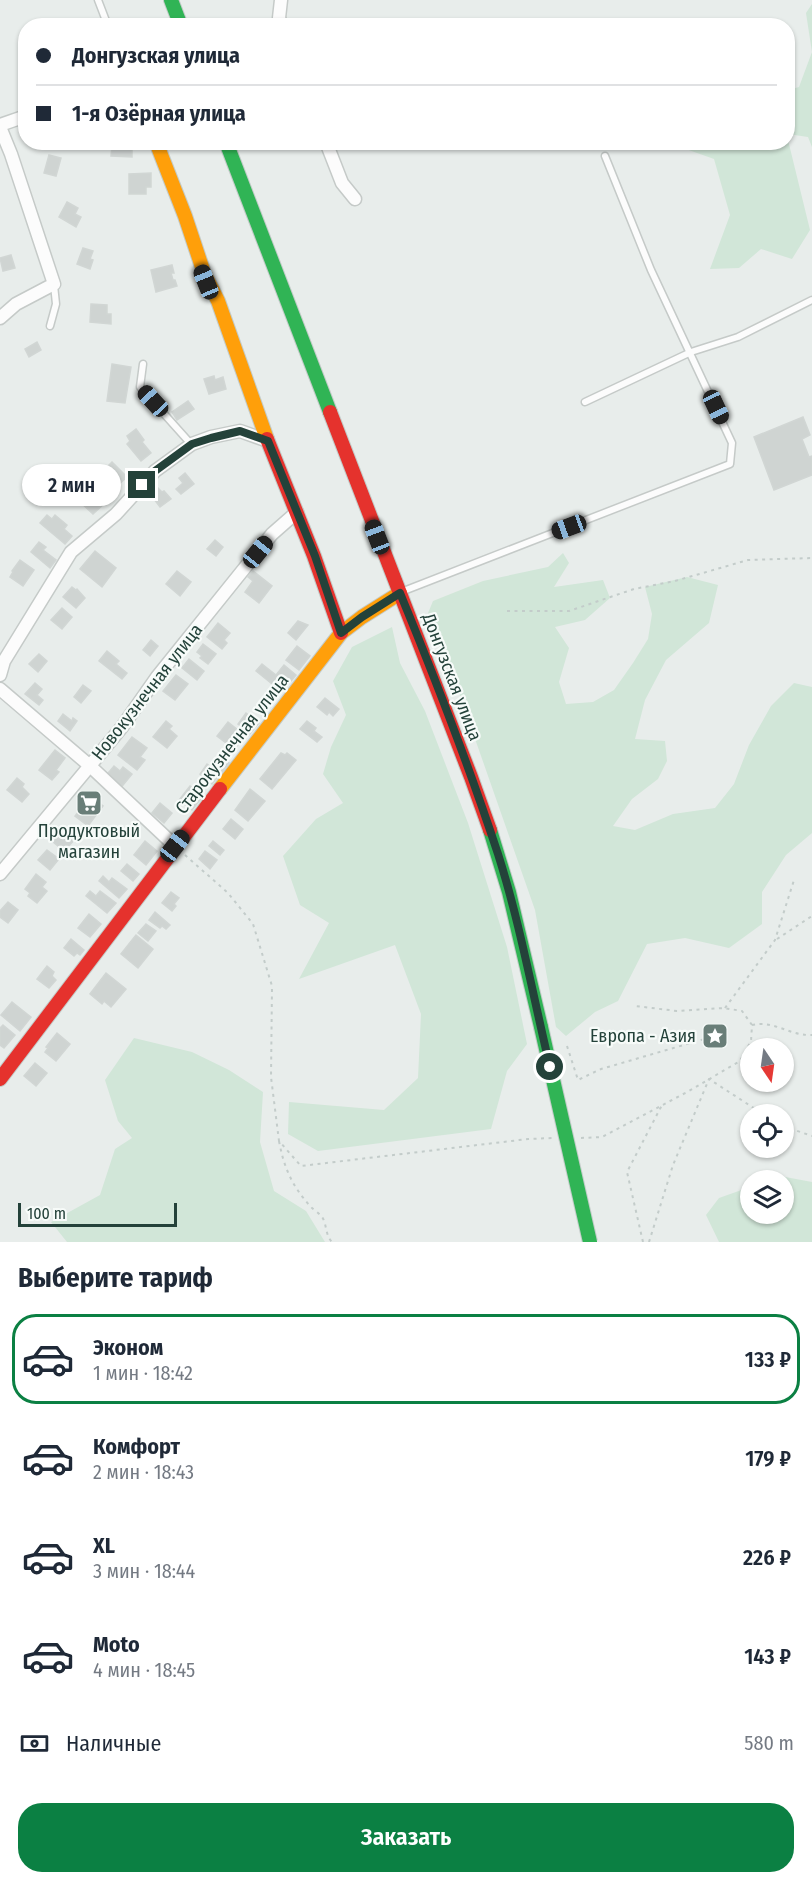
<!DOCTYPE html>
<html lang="ru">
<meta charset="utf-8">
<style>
:root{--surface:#fff;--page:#f2f2f3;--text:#1f2937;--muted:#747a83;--line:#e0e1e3;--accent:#0b8043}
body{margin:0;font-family:"Fira Sans Condensed",sans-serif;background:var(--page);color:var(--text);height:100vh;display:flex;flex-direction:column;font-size:22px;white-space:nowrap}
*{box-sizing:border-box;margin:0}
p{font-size:20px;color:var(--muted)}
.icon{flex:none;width:33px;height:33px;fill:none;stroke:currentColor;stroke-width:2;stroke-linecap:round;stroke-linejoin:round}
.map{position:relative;height:1242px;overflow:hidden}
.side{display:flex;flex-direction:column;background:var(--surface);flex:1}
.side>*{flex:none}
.banner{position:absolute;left:18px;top:18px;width:777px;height:132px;border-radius:24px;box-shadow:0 2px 4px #0004;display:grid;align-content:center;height:132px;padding:0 18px;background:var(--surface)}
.needle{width:39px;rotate:167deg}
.fabs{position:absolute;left:740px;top:1038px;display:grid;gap:12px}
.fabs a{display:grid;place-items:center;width:54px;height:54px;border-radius:50%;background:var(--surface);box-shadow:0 2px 4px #0004;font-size:30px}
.scale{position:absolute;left:18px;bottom:15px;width:159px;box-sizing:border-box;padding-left:6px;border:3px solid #24423a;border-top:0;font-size:16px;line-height:21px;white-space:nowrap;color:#24423a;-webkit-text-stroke:4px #f7fbf9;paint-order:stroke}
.end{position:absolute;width:27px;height:27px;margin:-14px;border:8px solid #24423a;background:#fff;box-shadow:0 0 0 3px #fff}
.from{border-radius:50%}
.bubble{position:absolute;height:42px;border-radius:21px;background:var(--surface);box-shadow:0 2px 4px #0004;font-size:20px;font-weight:600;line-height:42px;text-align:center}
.car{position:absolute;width:18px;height:36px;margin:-18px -9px;border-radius:8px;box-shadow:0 0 4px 2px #0007;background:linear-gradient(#222 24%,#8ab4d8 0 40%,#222 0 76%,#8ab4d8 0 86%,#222 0)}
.banner b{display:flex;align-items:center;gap:21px;height:57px;font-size:22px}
.banner b+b{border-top:2px solid var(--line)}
.banner i{width:15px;height:15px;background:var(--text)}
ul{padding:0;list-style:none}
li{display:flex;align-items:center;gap:18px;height:90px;margin:0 12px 9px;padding:0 6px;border:3px solid transparent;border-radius:24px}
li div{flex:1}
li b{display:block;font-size:22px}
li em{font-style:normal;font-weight:600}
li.current{border-color:var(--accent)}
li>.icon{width:54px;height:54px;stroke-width:1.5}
h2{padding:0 18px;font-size:27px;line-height:72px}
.pay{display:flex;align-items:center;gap:15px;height:66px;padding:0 18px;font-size:22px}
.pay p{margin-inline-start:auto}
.button{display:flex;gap:12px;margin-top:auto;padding:12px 18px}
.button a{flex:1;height:69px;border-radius:24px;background:var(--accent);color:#fff;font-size:24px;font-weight:600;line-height:69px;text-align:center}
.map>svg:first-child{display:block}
.green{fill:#d1e6d8}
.building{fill:#cfd4d2;stroke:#d1d6d4;stroke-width:1.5}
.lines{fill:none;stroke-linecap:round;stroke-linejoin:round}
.lane-casing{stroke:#c5cac8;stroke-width:9}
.street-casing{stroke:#c5cac8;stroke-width:15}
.fast-casing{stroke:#c3cbc8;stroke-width:16}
.slow-casing{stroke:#c3cbc8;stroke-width:16}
.jam-casing{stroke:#c3cbc8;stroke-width:16}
.path{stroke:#c3ccca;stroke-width:2;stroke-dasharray:3 4.5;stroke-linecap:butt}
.lane{stroke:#fcfcfc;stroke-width:6}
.street{stroke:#fcfcfc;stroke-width:12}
.fast{stroke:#30b455;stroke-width:14}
.slow{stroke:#ff9f0a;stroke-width:14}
.jam{stroke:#e5322d;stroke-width:14}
.fast-bridge-casing{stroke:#c3ccc9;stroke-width:16;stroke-linecap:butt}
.fast-bridge{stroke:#30b455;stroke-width:14}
.route{stroke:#24423a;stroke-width:8}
.labels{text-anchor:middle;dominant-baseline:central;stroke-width:4.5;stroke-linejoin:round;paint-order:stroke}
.street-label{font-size:18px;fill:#24423a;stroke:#f7fbf9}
.poi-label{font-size:18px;fill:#24423a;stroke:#f7fbf9}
</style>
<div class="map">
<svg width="812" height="1242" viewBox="0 0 812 1242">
<rect width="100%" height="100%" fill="#e8edeb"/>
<g class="green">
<polygon points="812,4 812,147 808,137 788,134 788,90 799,87 812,52 806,13"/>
<polygon points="788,140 810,230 792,259 761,249 739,268 710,269 730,215 714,159 669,143 788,142"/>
<polygon points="563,553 569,563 554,587 603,580 610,598 585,620 555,627 569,648 559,682 566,704 593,702 614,690 633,663 648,639 652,614 645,587 687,577 718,585 709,623 666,660 645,700 635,739 665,741 667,761 658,779 632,799 613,826 635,830 673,814 715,808 734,784 749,745 771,706 794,683 812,687 812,833 786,855 762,892 762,924 729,948 685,938 647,944 618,1001 595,1012 566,1036 556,1027 535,910 453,676 426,618 433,601 483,581 548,567"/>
<polygon points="392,627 400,663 425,711 468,823 507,947 527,1044 507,1071 491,1129 318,1151 288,1134 289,1102 384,1110 418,1078 421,1014 395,945 299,979 329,923 300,905 283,856 316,819 343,803 323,774 331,747 346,715 333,681 352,647"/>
<polygon points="134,1038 192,1052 229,1070 263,1092 260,1142 274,1191 306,1211 325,1242 67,1242 51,1222 100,1195 115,1149 132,1138 118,1121 105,1080"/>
<polygon points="780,1176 812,1182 812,1242 719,1242 706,1215 719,1198 750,1187 750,1214 783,1214 783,1180 768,1180"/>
</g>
<g class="building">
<polygon points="112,145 132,147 132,157 111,156"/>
<polygon points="49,155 61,158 56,176 44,173"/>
<polygon points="151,173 151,187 146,187 146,194 129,194 129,174"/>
<polygon points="67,202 78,208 75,214 81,217 76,227 59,217"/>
<polygon points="83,248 93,251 90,259 93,260 90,269 77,264"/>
<polygon points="11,255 15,268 3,271 0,258"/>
<polygon points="172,265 174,273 171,273 173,280 175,280 177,286 156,292 151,270"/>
<polygon points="91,304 107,305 107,314 111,314 111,324 90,322"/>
<polygon points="37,342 41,350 29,357 25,349"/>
<polygon points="112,364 131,367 125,403 107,401"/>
<polygon points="214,376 215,380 223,377 226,389 209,394 204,379"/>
<polygon points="188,401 194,409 177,420 172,412"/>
<polygon points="803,417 810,435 802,439 809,457 812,456 812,475 774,490 754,437"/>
<polygon points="136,429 144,440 142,442 151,453 141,461 127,444 130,441 127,436"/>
<polygon points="112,462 127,477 115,488 101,473"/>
<polygon points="185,473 194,484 181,494 176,489 183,483 179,478"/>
<polygon points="84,480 107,501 93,514 78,500 80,498 73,491"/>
<polygon points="158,488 162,492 164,491 171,499 160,507 150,494"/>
<polygon points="47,515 52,519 55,515 67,525 64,529 72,536 65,544 40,523"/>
<polygon points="215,540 223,547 216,556 207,549"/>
<polygon points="39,542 46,547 43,550 56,560 50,568 31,552"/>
<polygon points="95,551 116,568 102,587 80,569"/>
<polygon points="20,560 34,570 23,586 10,577 13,572 12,571"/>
<polygon points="177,571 191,582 180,596 166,584"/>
<polygon points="253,571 272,586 259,603 245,592 253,581 248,577"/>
<polygon points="72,587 76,590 77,589 85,598 76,608 63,597"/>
<polygon points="62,608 72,617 62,629 51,620"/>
<polygon points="298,621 308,625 296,640 288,633"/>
<polygon points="218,623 230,633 224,640 227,643 222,649 207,637"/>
<polygon points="151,640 158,646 150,656 143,650"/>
<polygon points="203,644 216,654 208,664 200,658 202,656 197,652"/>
<polygon points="297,646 310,656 299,670 286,660"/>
<polygon points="107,651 119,661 116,664 127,673 122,679 99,661"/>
<polygon points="39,654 47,661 38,672 29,664"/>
<polygon points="189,659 204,671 197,680 182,668"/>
<polygon points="262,664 276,675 284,665 296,675 282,692 256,671"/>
<polygon points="176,675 188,684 175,700 163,691"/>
<polygon points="35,683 42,689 37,695 43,700 39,705 25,694"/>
<polygon points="83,685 91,691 81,703 74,697"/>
<polygon points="325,698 339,709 333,716 329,712 327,715 317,707"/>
<polygon points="246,713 259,723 248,736 240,730 242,727 238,724"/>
<polygon points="63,714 72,721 73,718 77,721 70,731 58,721"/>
<polygon points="166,721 172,726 169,729 177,736 167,748 153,737"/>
<polygon points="307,721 316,728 314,731 322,737 317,742 300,729"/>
<polygon points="228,722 238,730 234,734 242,740 234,749 217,736"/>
<polygon points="132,737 147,748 140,757 145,760 137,770 118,755"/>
<polygon points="55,750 65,758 56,770 59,772 52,780 39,770"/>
<polygon points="281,753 285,755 287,753 296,760 272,789 260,779"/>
<polygon points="220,756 229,763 221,773 211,766"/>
<polygon points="207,764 220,774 212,784 200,774"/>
<polygon points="114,766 120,771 123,767 132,774 119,790 104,778"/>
<polygon points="17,778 24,784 22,787 29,794 22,802 7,790"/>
<polygon points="196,785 200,788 197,791 203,796 192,810 179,800 190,786 193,788"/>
<polygon points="250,789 265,801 248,821 235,810"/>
<polygon points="98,802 103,806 88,826 75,816 83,806 91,812"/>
<polygon points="160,803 172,813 164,823 152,813"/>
<polygon points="231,819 243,829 235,839 223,829"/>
<polygon points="66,827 78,836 64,851 53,842"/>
<polygon points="145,841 157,851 146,865 134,855"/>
<polygon points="213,841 224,850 220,855 209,846"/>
<polygon points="47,850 59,859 50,870 38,860"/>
<polygon points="205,851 217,860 210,869 199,859"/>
<polygon points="127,864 139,874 133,881 121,871"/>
<polygon points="36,874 46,882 42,887 47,891 37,903 28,896 30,893 25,889"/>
<polygon points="103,876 109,882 112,878 127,889 119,898 99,881"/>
<polygon points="90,891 96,896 100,891 116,903 107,913 86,896"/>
<polygon points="171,892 179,898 174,904 176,906 172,911 162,903"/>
<polygon points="8,902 18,910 8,923 0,917 0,911"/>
<polygon points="155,912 170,925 166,929 162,926 160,928 149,920"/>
<polygon points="89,914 101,924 90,937 78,928"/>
<polygon points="146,924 156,931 148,941 138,933"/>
<polygon points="136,935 153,949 138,968 121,954"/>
<polygon points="71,939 84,950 80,955 77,953 74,956 64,948"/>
<polygon points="47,966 54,972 52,976 56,980 49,988 37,979"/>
<polygon points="106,973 126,989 111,1007 104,1001 102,1004 90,994"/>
<polygon points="12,1002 31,1017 20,1031 1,1015"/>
<polygon points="3,1025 15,1035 4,1048 0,1045 0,1028"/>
<polygon points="57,1033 70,1044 56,1061 45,1052 48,1048 46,1047"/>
<polygon points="35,1063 47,1073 36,1086 24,1076"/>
</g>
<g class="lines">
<g class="lane-casing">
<g id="lane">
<polyline points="98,0 108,26"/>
<polyline points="50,326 56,304 54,285"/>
<polyline points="143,364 140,387 191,444"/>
<polyline points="585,402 691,352 738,337 812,300"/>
<polyline points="401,592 730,464 732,443 651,270 605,156"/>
</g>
</g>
<g class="street-casing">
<g id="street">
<polyline points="281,0 279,18 282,26"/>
<polyline points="0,125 26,116"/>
<polyline points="0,127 11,154 54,284 16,304 0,318"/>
<polyline points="326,142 342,183 355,199"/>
<polyline points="0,675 4,661 71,552 116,514 155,471 192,444 211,437 240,431 268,441"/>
<polyline points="0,689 89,765 175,846"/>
<polyline points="0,874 122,727 157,677 272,534 297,512"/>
</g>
</g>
<g class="fast-casing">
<g id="fast">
<polyline points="171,0 181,26"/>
<polyline points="226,142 330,412"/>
<polyline points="490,830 509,892 541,1027"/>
</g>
</g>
<g class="slow-casing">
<g id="slow">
<polyline points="156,142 185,216 204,273 218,301 267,439"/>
<polyline points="220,789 341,633 362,617 400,593"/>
</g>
</g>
<g class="jam-casing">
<g id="jam">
<polyline points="330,412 471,777 490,830"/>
<polyline points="267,439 314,556 341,633"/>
<polyline points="0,1079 220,789"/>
</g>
</g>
<g class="path">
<polyline points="507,611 569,611 634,589 675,581 748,560 812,558"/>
<polyline points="185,855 228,893 253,924 272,986 271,1077 279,1141 301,1166 528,1139 552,1138"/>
<polyline points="777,939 812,916"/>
<polyline points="725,1008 775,940 794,880"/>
<path d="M752,1025C775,1020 789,1036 812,1035"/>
<polyline points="567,1046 578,1080 601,1069 715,1036"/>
<polyline points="783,1126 812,1136"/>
<polyline points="581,1138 602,1137 689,1091 740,1061 751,1041 752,1025 742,1011 724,1008 677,1011 635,1006"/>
<path d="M279,1141C284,1168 292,1186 311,1207C314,1210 319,1213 322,1217C327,1224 325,1235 332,1242"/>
<polyline points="643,1242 627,1172 662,1105"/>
<polyline points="649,1242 673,1165 709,1079 763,1114"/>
</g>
<use href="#lane" class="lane"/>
<use href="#street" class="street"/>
<use href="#fast" class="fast"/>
<use href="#slow" class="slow"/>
<use href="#jam" class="jam"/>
<g class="fast-bridge-casing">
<polyline id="fast-bridge" points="541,1027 590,1242"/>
</g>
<use href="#fast-bridge" class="fast-bridge"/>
</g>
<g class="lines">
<path class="route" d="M142,485L155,471L192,444L211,438L240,431L268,441L315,556L341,633L362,617L400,593C435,678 469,766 498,854C520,923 533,996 550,1067"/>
</g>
<defs>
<g id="supermarket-square" transform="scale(1.35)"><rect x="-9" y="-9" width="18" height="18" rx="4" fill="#697e78" stroke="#f7fbf9"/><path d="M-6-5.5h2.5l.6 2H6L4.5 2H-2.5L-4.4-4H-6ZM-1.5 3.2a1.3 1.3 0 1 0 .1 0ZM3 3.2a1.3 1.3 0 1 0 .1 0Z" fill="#fff"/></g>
<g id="sight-square" transform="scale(1.35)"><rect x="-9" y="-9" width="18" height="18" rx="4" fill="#697e78" stroke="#f7fbf9"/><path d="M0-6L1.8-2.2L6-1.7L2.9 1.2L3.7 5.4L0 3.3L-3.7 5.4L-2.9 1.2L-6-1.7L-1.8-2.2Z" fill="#fff"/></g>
</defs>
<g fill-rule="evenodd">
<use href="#supermarket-square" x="89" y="803"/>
<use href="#sight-square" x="715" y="1036"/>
</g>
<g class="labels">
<g class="street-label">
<text transform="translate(452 677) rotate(69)">Донгузская улица</text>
<text transform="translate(147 692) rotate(-52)">Новокузнечная улица</text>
<text transform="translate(232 744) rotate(-52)">Старокузнечная улица</text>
</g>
<g class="poi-label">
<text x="89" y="831">Продуктовый<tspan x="89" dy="21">магазин</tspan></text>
<text x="696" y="1036" text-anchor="end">Европа - Азия</text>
</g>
</g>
</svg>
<div class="fabs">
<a><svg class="needle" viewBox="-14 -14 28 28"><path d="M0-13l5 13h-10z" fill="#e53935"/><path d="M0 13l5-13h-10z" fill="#747a83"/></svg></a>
<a><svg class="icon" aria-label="locate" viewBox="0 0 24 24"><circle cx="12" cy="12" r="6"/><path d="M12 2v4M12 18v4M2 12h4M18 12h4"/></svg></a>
<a><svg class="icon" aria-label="layers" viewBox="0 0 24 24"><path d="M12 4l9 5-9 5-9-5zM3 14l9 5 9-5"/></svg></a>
</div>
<div class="scale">100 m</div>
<i class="end from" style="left:550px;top:1067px"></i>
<i class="end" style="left:142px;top:485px"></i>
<div class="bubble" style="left:22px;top:464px;width:99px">2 мин</div>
<i class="car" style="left:206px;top:282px;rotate:338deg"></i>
<i class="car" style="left:153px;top:401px;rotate:317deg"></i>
<i class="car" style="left:716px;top:407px;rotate:155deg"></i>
<i class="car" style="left:569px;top:527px;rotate:250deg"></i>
<i class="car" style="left:377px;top:537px;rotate:339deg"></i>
<i class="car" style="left:258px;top:552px;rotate:39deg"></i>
<i class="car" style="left:175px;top:846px;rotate:38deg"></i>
<div class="banner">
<b><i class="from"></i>Донгузская улица</b>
<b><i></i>1-я Озёрная улица</b>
</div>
</div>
<section class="side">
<h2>Выберите тариф</h2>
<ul>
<li class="current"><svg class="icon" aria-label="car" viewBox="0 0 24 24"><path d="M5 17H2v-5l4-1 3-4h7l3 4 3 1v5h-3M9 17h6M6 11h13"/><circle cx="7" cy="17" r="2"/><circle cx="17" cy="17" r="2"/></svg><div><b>Эконом</b><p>1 мин · 18:42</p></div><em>133 ₽</em></li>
<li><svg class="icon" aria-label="car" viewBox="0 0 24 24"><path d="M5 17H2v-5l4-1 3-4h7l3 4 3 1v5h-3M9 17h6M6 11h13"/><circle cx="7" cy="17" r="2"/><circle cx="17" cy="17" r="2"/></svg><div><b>Комфорт</b><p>2 мин · 18:43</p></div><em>179 ₽</em></li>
<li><svg class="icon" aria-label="car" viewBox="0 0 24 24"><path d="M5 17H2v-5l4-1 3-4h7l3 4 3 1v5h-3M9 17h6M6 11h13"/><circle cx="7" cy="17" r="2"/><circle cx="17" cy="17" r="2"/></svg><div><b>XL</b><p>3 мин · 18:44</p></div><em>226 ₽</em></li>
<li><svg class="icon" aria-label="car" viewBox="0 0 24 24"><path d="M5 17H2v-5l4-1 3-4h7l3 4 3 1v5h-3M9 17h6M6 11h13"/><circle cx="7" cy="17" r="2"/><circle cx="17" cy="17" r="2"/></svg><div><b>Moto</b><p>4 мин · 18:45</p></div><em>143 ₽</em></li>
</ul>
<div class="pay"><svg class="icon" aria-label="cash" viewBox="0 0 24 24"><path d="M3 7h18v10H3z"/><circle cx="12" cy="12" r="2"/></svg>Наличные<p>580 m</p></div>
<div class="button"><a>Заказать</a></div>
</section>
